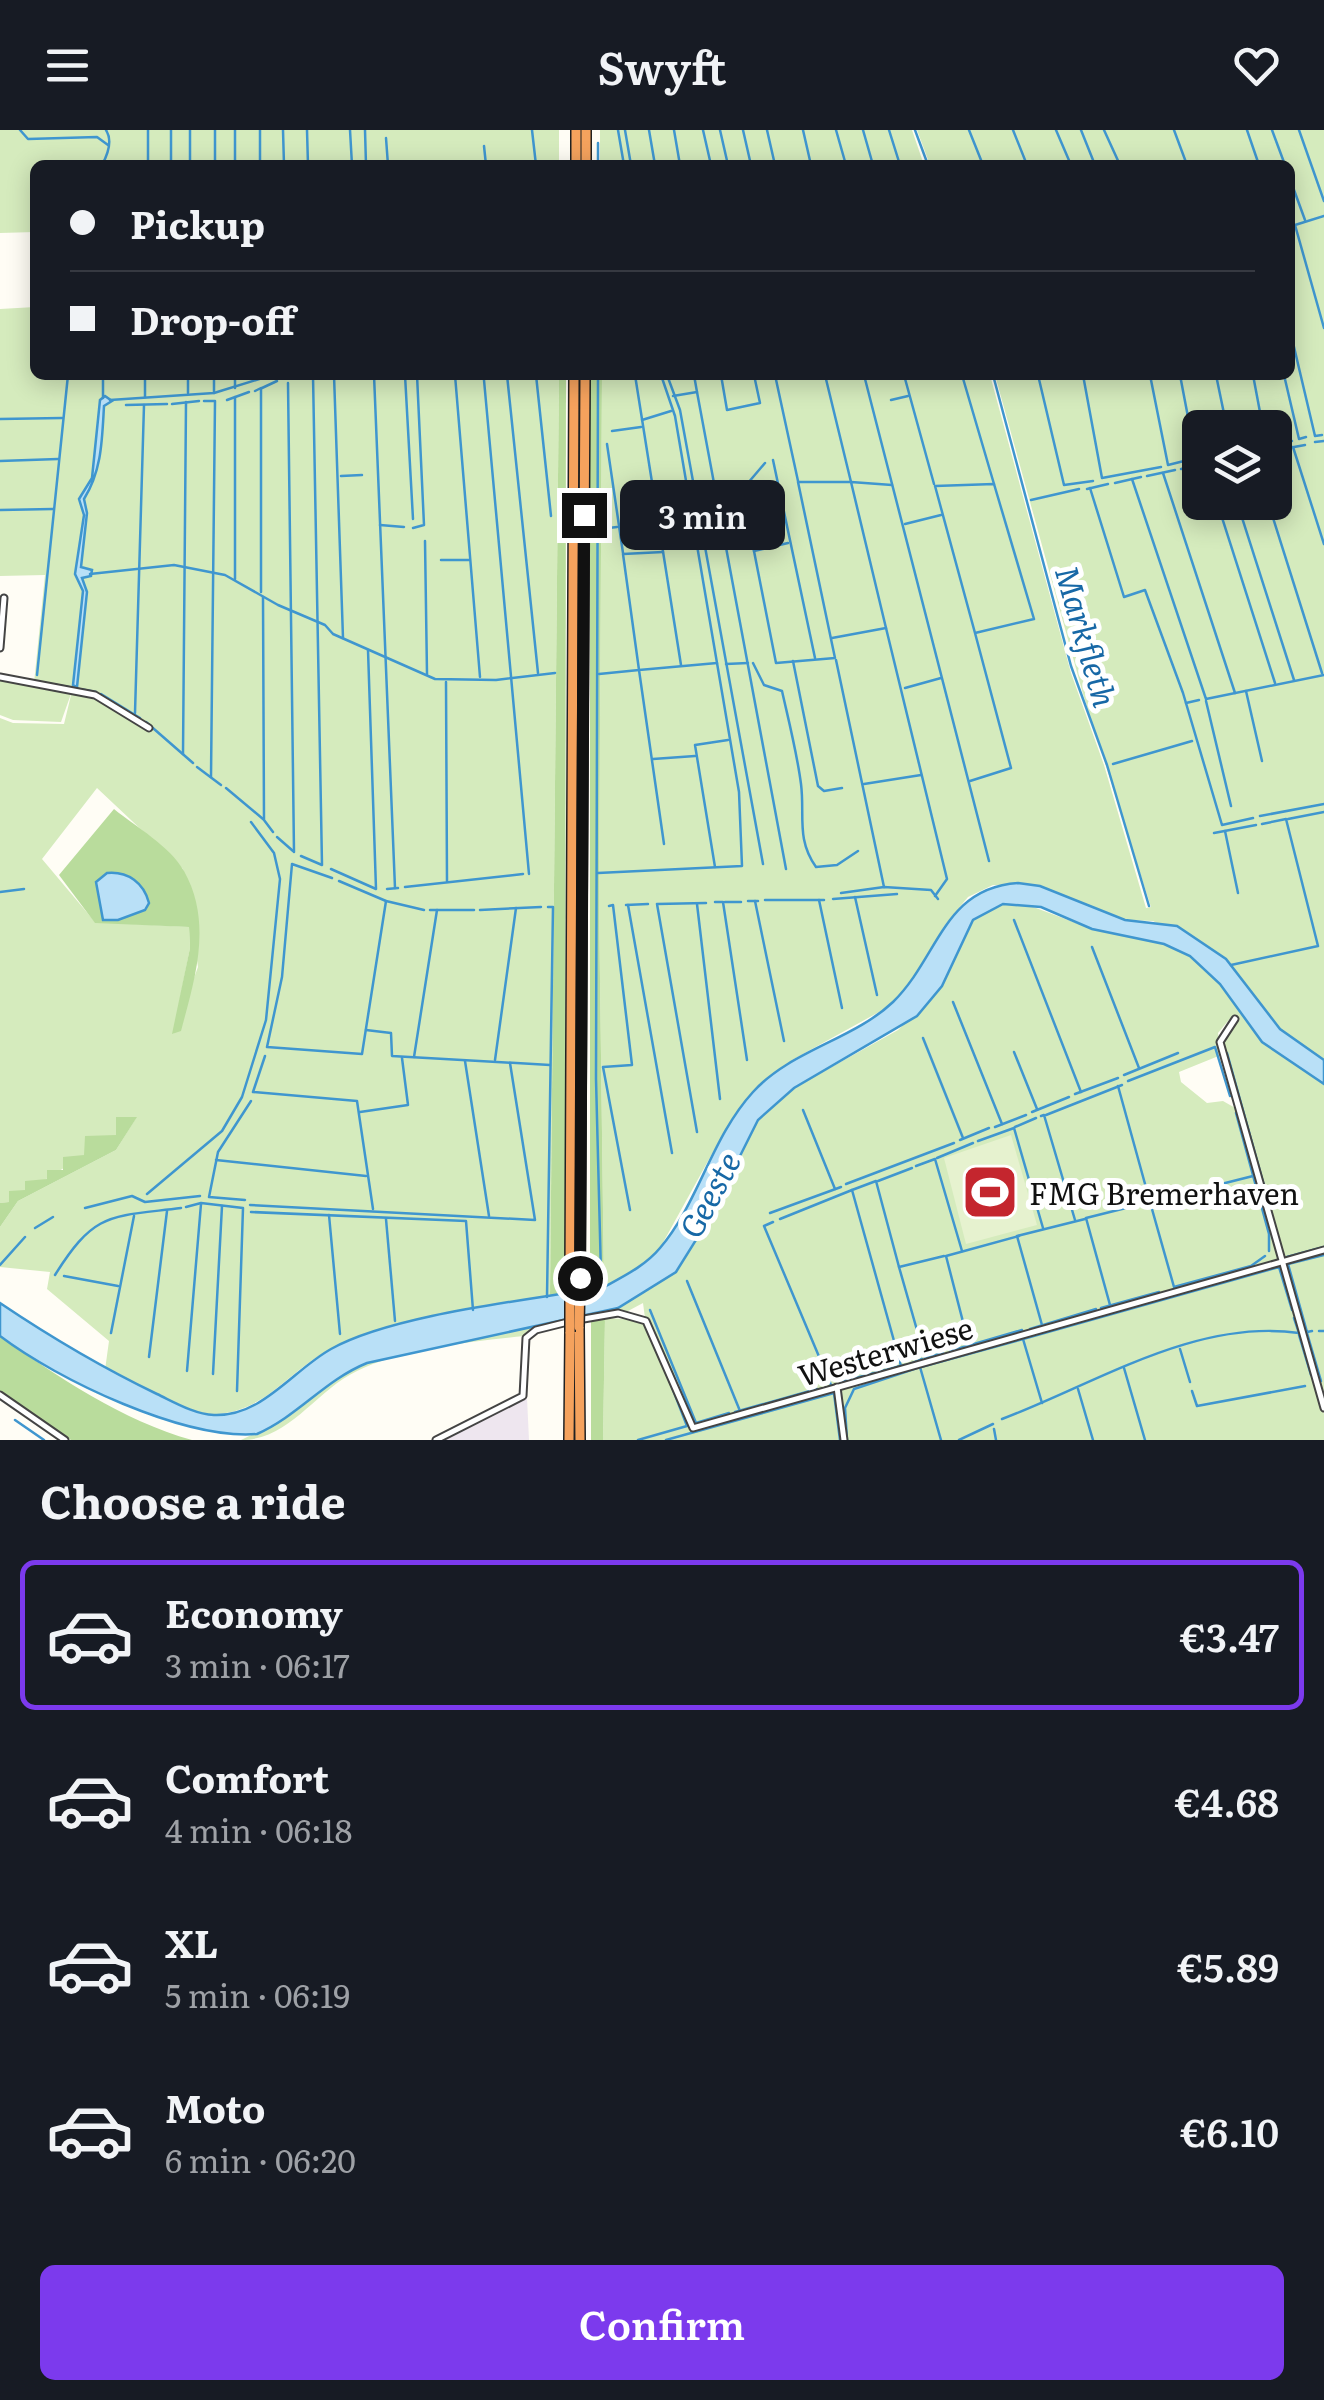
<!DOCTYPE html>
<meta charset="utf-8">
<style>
:root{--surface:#171b24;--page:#242831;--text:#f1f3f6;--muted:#9ea1a6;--line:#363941;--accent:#7c3aed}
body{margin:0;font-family:Literata,serif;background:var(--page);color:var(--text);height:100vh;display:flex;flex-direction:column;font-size:38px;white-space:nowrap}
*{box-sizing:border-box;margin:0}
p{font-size:32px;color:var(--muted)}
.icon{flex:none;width:55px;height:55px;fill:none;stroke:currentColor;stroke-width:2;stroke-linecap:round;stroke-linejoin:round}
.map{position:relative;height:1310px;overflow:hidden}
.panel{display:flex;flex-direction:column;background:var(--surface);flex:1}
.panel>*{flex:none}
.top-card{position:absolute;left:30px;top:30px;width:1265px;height:220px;border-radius:15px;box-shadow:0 5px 25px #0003;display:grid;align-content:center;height:220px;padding:0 40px;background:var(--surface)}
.buttons{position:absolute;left:1182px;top:280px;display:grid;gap:20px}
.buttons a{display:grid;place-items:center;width:110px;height:110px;border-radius:15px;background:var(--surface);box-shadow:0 5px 25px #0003;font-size:50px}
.end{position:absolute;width:45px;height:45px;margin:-22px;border:12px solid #111;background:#fff;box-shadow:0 0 0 5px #fff}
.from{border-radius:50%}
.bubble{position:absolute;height:70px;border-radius:15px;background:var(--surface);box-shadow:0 5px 25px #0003;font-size:32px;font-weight:600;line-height:70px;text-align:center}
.top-card b{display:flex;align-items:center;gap:35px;height:95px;font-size:38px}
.top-card b+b{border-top:2px solid var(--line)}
.top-card i{width:25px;height:25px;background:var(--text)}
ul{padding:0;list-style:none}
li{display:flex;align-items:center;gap:30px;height:150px;margin:0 20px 15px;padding:0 20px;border:5px solid transparent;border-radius:15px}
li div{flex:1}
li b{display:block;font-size:38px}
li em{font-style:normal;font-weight:600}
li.selected{border-color:var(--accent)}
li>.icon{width:90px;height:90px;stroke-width:1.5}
h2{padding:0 40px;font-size:45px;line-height:120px}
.primary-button{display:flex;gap:20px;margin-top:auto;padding:20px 40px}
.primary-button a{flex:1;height:115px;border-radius:15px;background:var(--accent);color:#fff;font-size:40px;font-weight:600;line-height:115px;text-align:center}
header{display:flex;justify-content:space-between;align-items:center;height:130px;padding:0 40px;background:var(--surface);font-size:45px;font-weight:600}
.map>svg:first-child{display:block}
.industrial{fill:#eee6ef}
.green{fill:#d5ebbd;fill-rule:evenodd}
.forest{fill:#b9dc9c}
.pitch{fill:#e6f2cf}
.water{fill:#b9e0f7;stroke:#3f96cf;stroke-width:2.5}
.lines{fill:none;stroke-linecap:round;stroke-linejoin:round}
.stream{stroke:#3f96cf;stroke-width:2.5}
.minor-casing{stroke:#444;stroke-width:9}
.highway-casing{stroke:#222;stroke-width:12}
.minor{stroke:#fff;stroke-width:5}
.highway{stroke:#f5a25d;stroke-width:9}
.highway-bridge-casing{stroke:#222;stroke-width:12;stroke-linecap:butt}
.highway-bridge{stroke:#f5a25d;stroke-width:9}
.route{stroke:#111;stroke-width:12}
.labels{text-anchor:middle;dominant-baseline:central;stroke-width:10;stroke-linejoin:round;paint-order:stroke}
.poi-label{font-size:30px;fill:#111;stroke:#fff;text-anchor:start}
.street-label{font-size:30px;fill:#111;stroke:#fff}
.water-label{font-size:32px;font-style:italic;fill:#1768a6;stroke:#fff}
</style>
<header><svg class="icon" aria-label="menu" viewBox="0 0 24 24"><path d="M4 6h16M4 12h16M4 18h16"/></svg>Swyft<svg class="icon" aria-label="heart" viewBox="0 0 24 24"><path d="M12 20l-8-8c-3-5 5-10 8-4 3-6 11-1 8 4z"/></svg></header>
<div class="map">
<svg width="1324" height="1310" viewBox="0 0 1324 1310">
<rect width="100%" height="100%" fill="#fffdf5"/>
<polygon class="industrial" points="527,1268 529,1310 442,1310"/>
<g class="green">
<polygon points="0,0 559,0 559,35 35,35 35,102 0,103"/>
<polygon points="600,0 912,0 924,35 600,35"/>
<path d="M917,0H1324V930L1280,899L1226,829L1153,791L1125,790L1040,756L993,755L968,767L944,796L912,852L888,877L792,930L718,1013L660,1118L636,1140L604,1157L599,772L602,245H990L1071,543L1104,635L1146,778L1151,777L1083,564L995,245H1290V35H930ZM1200,298H1275V372H1200Z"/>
<path d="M35,177V245H559L550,1166C479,1178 402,1188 335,1217C292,1236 269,1280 218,1284C183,1287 137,1255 105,1240L109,1211L47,1159L50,1142L0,1137V1097L18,1071L116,1020L136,988L117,987L116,1005L10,1072L0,1073V588L13,593L64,594L72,561L61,592L13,590L0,585V549L34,553L45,445L0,446V179ZM97,658L183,739L198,837L173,904L190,818L189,797L95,792L42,729Z"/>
<path d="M1020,772L1092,799L1164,814L1190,826L1220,854L1262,912L1324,954V1271L1222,912L1238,892L1233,885L1218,903L1221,925L1179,942L1181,952L1207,973L1223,971L1237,979L1324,1284V1310H603L605,1188L642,1190L645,1188L643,1173L628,1181L535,1198L524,1206C476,1211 400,1219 357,1241C315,1261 290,1310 241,1310L284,1289L341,1244L367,1233L618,1178L676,1142L706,1094L758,990L794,958L898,900L942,856L973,790L1003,774Z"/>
</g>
<g class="forest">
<polygon points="559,245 566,245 565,1164 550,1166"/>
<polygon points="590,245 602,245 599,772 604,1157 590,1160"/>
<path d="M114,679C136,697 170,716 184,741C213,793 195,848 181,901L172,904L190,818L189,797L95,793L59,745Z"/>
<polygon points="116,987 137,987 116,1020 18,1071 0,1097 0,1073 9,1072 9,1061 25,1060 25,1051 47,1049 47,1040 63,1040 63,1027 84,1025 85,1006 116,1005"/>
<polygon points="605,1188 603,1310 591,1310 591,1191"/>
<path d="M0,1206C58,1247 123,1291 192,1310H71L0,1261Z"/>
</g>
<polygon class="pitch" points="1011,1005 1037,1095 966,1114 944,1028"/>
<g class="water">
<path d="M105,266L112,271L104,276C102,310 102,340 84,369L87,383L81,437L92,440L91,446L82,448L87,462L77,557L73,555L83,461L75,444L84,385L79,369L92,348L100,270Z"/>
<path d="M107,743C128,741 144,753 149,773L145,780L118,790H103L96,752Z"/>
<path d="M1018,753L1040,756L1125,790L1177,796L1226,829L1280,899L1324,930V954L1262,912L1220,854L1190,826L1164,814L1092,799L1041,777L1003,774L973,790L942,856L917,886L794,958L758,990L706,1094L676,1142L618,1178L367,1233C325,1250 298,1286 257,1304C184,1310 58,1250 0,1206V1173C52,1208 101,1237 157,1264C174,1272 194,1284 214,1285C262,1287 293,1240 331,1219C394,1184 530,1170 604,1157C624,1146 645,1136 660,1118C699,1072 711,1008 753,962C791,920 853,910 893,872C939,827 943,758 1018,753Z"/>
</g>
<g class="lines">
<g class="stream">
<polyline points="20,0 28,9 97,7 108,15"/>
<polyline points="235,0 235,35"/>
<polyline points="260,0 260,35"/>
<polyline points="283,0 284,35"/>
<polyline points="307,0 308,35"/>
<polyline points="350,0 352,35"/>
<polyline points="365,0 366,35"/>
<polyline points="532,0 536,35"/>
<polyline points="618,0 624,35"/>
<polyline points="625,0 631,35"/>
<polyline points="649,0 655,35"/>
<polyline points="674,0 680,35"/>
<polyline points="703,0 711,35"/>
<polyline points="720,0 728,35"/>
<polyline points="743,0 751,35"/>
<polyline points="767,0 775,35"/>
<polyline points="803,0 811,35"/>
<polyline points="836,0 846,35"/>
<polyline points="863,0 873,35"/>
<polyline points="889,0 900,35"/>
<polyline points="915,0 928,35"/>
<polyline points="969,0 983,35"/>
<polyline points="1013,0 1027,35"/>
<polyline points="1056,0 1071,35"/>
<polyline points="1081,0 1095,35"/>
<polyline points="1104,0 1120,35"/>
<polyline points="1174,0 1187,35"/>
<polyline points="1247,0 1259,35"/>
<polyline points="1272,0 1285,35"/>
<polyline points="1299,0 1324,71"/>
<polyline points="386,8 388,35"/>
<polyline points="598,13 598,35"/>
<polyline points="484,16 486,35"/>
<path d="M102,35C108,24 113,11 106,0"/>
<polyline points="148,35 148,0"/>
<polyline points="171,35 171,0"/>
<polyline points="190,35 190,0"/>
<polyline points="215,35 215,0"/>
<polyline points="1290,49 1305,90"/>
<polyline points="1324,86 1295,95 1324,198"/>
<polyline points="1290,200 1315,306 1322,305"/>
<polyline points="235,245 235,258"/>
<polyline points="334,245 343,508"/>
<polyline points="374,245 395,758"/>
<polyline points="405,245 413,389"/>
<polyline points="455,245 480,547"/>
<polyline points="507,245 538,543"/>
<polyline points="536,245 551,386"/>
<polyline points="598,245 596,949 601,1144"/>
<polyline points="635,245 681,535"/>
<polyline points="661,245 675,286 717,533 639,540 664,714"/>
<polyline points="667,245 680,280 763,734"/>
<polyline points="721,245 727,280 760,273 754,245"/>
<polyline points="775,245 798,351"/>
<polyline points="864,245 989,731"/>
<polyline points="904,245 934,354"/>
<polyline points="962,245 994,354"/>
<polyline points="993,245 1071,536 1107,635 1149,776"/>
<polyline points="1038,245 1064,355 1093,351"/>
<polyline points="1083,245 1102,348 1161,337"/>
<polyline points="1150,245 1168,335 1184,331"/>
<polyline points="1180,245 1196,329 1200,329"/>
<polyline points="1216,245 1227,298"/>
<polyline points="1253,245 1263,298"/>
<polyline points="1284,245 1299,309 1306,307"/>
<polyline points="285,248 294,245"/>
<polyline points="484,250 529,744"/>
<polyline points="288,253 294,722"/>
<polyline points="262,258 277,251"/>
<polyline points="255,261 261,258 261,462"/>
<polyline points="697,262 786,739"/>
<polyline points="188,263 188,245"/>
<polyline points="214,263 214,245"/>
<polyline points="673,266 697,262 694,245"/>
<polyline points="145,267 145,245"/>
<polyline points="103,268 103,245"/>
<polyline points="110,270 214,263 272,245"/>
<polyline points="227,270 249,262"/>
<polyline points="891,270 908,266"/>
<polyline points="204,271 215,271 211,647"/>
<polyline points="172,274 199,271"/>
<polyline points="126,275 167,274"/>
<polyline points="0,289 62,288"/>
<polyline points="642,290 671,281"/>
<polyline points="612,301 641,297"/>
<polyline points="1315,312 1324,311"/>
<polyline points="607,314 623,423"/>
<polyline points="1275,314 1292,311"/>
<polyline points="1294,317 1305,315"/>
<polyline points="1275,320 1293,317 1324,414"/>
<polyline points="773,330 815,528"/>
<polyline points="0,331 58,329"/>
<polyline points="765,333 742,360 776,533 835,528 798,352 851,352 825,245"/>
<polyline points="1181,339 1200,335"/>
<polyline points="1163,343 1235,563"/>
<polyline points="341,346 362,345"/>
<polyline points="1147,346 1175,340"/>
<polyline points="1132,349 1206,569 1324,545"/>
<polyline points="1115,353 1141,347"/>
<polyline points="1090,358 1124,467 1145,460 1183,563 1222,695 1253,688"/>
<polyline points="1087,359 1108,354"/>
<polyline points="1031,370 1079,359"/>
<polyline points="1217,372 1275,553"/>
<polyline points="1237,372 1294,550"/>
<polyline points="1268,372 1322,543"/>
<polyline points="0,380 53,379"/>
<polyline points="905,394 941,385"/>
<polyline points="380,395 404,397"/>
<polyline points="413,398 424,395 417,245"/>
<polyline points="600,399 617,397"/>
<polyline points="425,411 427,544"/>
<polyline points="754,421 788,413"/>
<polyline points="441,430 469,430"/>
<polyline points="90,444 174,435 225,445 278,475 325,495 333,504 435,549 496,550 555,543"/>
<polyline points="235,449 235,267"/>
<polyline points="263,467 264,690 273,702"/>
<polyline points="886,498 851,352 892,355"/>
<polyline points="832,508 886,498 947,749 935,766"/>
<polyline points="836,530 884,757"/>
<polyline points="793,531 818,656 824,661 842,658"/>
<path d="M753,533L764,555L782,561C789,592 797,623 801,654C805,685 796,709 816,737L837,735L858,721"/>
<polyline points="726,534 748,533"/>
<polyline points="599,544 639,540 623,424 663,422"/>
<polyline points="37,545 68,245"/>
<polyline points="40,552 96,562"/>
<polyline points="446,552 447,751"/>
<polyline points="905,558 941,548"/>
<polyline points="1246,561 1262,631"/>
<polyline points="101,564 140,588"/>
<polyline points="1206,571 1231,676"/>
<polyline points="1186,573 1199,570"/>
<polyline points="135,583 144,275"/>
<polyline points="146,592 193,633"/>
<polyline points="183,624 186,272"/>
<polyline points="653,629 695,626"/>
<polyline points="1113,634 1192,611"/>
<polyline points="197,637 221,655"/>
<polyline points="970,651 1011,638 975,503 1034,489 994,354 935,356 975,503"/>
<polyline points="864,654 921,645"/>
<polyline points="226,658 263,689"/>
<polyline points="1260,686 1324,674"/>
<polyline points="1288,689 1324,682"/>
<polyline points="1225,701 1238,763"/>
<polyline points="1214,703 1256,695"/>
<polyline points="277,707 293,721"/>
<polyline points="301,726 322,735 313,245"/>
<polyline points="715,737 695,615 728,610"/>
<polyline points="331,739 376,759 368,520"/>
<polyline points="598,743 742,736 739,662 717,533"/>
<polyline points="332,748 292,734 282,847 267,917 362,924 386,771"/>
<polyline points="339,751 386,771 424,780"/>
<polyline points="405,757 523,744"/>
<polyline points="387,759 398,758"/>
<polyline points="0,762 24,759"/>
<polyline points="841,763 884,757 931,760 938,769"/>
<polyline points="855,767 877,865"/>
<polyline points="833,769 897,764"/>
<polyline points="765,770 824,770"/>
<polyline points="819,770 842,878"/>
<polyline points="748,771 758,771"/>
<polyline points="755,771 784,911"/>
<polyline points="715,772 723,772 747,930"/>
<polyline points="725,772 741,772"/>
<polyline points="697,774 720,969"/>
<polyline points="626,775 648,774"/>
<polyline points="628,775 672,1023"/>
<polyline points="609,776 613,775 632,935 603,937 630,1080"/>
<polyline points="430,780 474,780"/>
<polyline points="480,780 541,777"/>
<polyline points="1014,790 1081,962"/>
<polyline points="1092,817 1139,938"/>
<polyline points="1231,835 1318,816 1286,689 1262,694"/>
<polyline points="953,872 1002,994"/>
<polyline points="366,900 391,903 392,926 550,935"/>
<polyline points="923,908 963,1008"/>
<polyline points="1014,922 1037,979"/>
<polyline points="1227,923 1266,1063"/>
<polyline points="265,926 253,962 357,971 373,1079"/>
<polyline points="414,927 437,780"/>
<polyline points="495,930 516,778"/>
<polyline points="465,931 489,1086"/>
<polyline points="1124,945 1178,923"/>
<polyline points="1128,951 1215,917 1230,966"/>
<polyline points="1075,964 1118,948"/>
<polyline points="803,980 835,1059"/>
<polyline points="360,982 408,975 402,928"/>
<polyline points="1032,982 1069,967"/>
<polyline points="1236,983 1269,1104 1269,1121"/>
<polyline points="1046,985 1122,955"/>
<polyline points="1041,986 1044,985 1075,1090"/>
<polyline points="995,997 1026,985"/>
<polyline points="1015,997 1036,988"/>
<polyline points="697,1002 657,774 706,773"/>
<polyline points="960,1010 989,998"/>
<polyline points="978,1011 1014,998 1043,1098"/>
<polyline points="937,1028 973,1013"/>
<polyline points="216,1030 366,1046"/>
<polyline points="916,1036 935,1029 962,1121"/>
<polyline points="1253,1046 1150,1072 1174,1157 1251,1136 1265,1126"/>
<polyline points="878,1051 912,1038"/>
<polyline points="846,1054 954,1013"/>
<polyline points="147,1064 222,1001 242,967 266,890 280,749 274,723 251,692"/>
<polyline points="245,1070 209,1067 218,1022 251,971"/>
<polyline points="250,1075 535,1090 510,933"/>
<polyline points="186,1077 201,1073 243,1078 237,1261"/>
<polyline points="85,1078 132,1066 145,1072 200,1066"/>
<polyline points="251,1082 466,1091 473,1180"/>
<polyline points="770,1083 841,1057"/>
<polyline points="329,1085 340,1204"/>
<polyline points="386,1089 395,1191"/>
<polyline points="780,1089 852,1060"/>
<polyline points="773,1092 764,1096 831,1255"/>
<polyline points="35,1098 53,1087"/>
<polyline points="1287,1127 1324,1117"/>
<polyline points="0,1135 25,1107"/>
<polyline points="899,1137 876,1051 852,1060 901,1236 905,1235"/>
<path d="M55,1145C95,1081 110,1087 181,1078"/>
<polyline points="64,1146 118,1156"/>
<polyline points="687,1151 740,1281"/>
<polyline points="547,1167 553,777 548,777"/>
<polyline points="1110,1175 1086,1088 1150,1072 1118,956"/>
<polyline points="1101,1178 1159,1162"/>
<polyline points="650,1180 696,1293 729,1283"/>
<polyline points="1042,1195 1017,1106 1085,1089"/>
<polyline points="1030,1199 1096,1179"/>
<polyline points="1312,1201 1307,1202 1288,1134 1324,1125"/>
<polyline points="1319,1201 1324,1201"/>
<polyline points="111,1203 134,1086"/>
<polyline points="1307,1203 1321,1251"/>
<polyline points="1299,1205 1311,1245"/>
<polyline points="1023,1209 1279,1137 1292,1180"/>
<polyline points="969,1215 946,1126 1019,1106"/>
<polyline points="1180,1219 1190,1252"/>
<polyline points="950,1221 1022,1200"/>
<polyline points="943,1223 925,1228 899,1137 944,1126"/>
<polyline points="149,1227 167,1081"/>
<polyline points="910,1234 922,1229"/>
<polyline points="921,1237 1023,1209 1042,1273"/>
<polyline points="1124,1238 1145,1310"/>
<polyline points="187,1241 201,1074"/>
<polyline points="213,1244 222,1076"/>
<polyline points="841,1252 900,1236"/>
<polyline points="1078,1259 1093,1310"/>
<polyline points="1192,1261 1197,1276 1305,1256"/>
<polyline points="735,1282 817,1259"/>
<path d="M1002,1289C1095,1254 1196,1188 1299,1203L1294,1188"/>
<polyline points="15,1290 44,1310"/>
<polyline points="994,1299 996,1310"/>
<polyline points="638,1310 687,1296 667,1244"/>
<polyline points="666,1310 834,1263 840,1310"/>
<polyline points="847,1310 845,1278 854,1259 920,1237 941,1310"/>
<polyline points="959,1310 993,1294"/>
</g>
<g class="minor-casing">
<g id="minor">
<polyline points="0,518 4,468"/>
<polyline points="0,547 95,565 149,598"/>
<polyline points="1235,889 1220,912 1324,1278"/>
<polyline points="578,1190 618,1183 646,1191 693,1298 1324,1120"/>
<polyline points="837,1257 844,1310"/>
<polyline points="0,1265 65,1310"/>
<polyline points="436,1310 523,1266 526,1208 536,1200 568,1192"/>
</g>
</g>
<g class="highway-casing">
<g id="highway">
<polyline points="576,35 576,0"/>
<polyline points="586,35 586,0"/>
<polyline points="580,1148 585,245"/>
<polyline points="570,1150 574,245"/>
<polyline points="579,1197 580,1310"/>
<polyline points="569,1310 570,1202"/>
</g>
</g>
<use href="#minor" class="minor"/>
<use href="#highway" class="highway"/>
<g class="highway-bridge-casing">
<g id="highway-bridge">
<polyline points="579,1197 580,1148"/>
<polyline points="570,1202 570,1150"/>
</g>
</g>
<use href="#highway-bridge" class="highway-bridge"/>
</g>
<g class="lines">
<polyline class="route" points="580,1148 584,385"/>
</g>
<defs>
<g id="stadium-square" transform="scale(2.875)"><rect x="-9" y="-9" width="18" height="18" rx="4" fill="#c4262e" stroke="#fff"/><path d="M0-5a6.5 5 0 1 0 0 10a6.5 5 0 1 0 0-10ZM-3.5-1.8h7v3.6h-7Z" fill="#fff"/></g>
</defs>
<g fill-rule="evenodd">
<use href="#stadium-square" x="990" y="1062"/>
</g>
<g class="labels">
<g class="poi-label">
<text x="1029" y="1062">FMG Bremerhaven</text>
</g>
<g class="street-label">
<text transform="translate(885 1220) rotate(-16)">Westerwiese</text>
</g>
<g class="water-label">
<text transform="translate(1088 506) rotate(74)">Markfleth</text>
<text transform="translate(708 1064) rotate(-62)">Geeste</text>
</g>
</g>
</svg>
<div class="buttons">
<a><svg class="icon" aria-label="layers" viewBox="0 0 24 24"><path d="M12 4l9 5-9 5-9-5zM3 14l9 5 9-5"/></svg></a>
</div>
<i class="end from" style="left:580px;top:1148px"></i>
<i class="end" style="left:584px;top:385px"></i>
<div class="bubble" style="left:620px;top:350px;width:165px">3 min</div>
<div class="top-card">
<b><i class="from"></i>Pickup</b>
<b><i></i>Drop-off</b>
</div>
</div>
<section class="panel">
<h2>Choose a ride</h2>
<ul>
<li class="selected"><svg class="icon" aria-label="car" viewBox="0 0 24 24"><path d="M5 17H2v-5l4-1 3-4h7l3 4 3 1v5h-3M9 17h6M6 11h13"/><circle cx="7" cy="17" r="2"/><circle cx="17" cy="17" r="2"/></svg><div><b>Economy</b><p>3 min · 06:17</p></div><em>€3.47</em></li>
<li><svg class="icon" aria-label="car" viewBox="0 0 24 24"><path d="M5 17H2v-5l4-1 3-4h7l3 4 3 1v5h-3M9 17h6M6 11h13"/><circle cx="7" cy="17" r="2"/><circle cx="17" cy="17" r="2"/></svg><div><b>Comfort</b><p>4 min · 06:18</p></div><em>€4.68</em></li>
<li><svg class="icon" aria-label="car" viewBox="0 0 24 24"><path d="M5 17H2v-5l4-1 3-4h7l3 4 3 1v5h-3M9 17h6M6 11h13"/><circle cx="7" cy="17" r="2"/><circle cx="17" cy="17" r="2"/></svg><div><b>XL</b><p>5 min · 06:19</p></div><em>€5.89</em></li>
<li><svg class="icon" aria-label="car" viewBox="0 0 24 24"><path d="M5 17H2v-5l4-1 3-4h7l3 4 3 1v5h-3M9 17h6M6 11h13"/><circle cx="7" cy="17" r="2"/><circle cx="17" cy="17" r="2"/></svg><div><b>Moto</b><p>6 min · 06:20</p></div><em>€6.10</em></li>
</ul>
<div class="primary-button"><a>Confirm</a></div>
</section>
